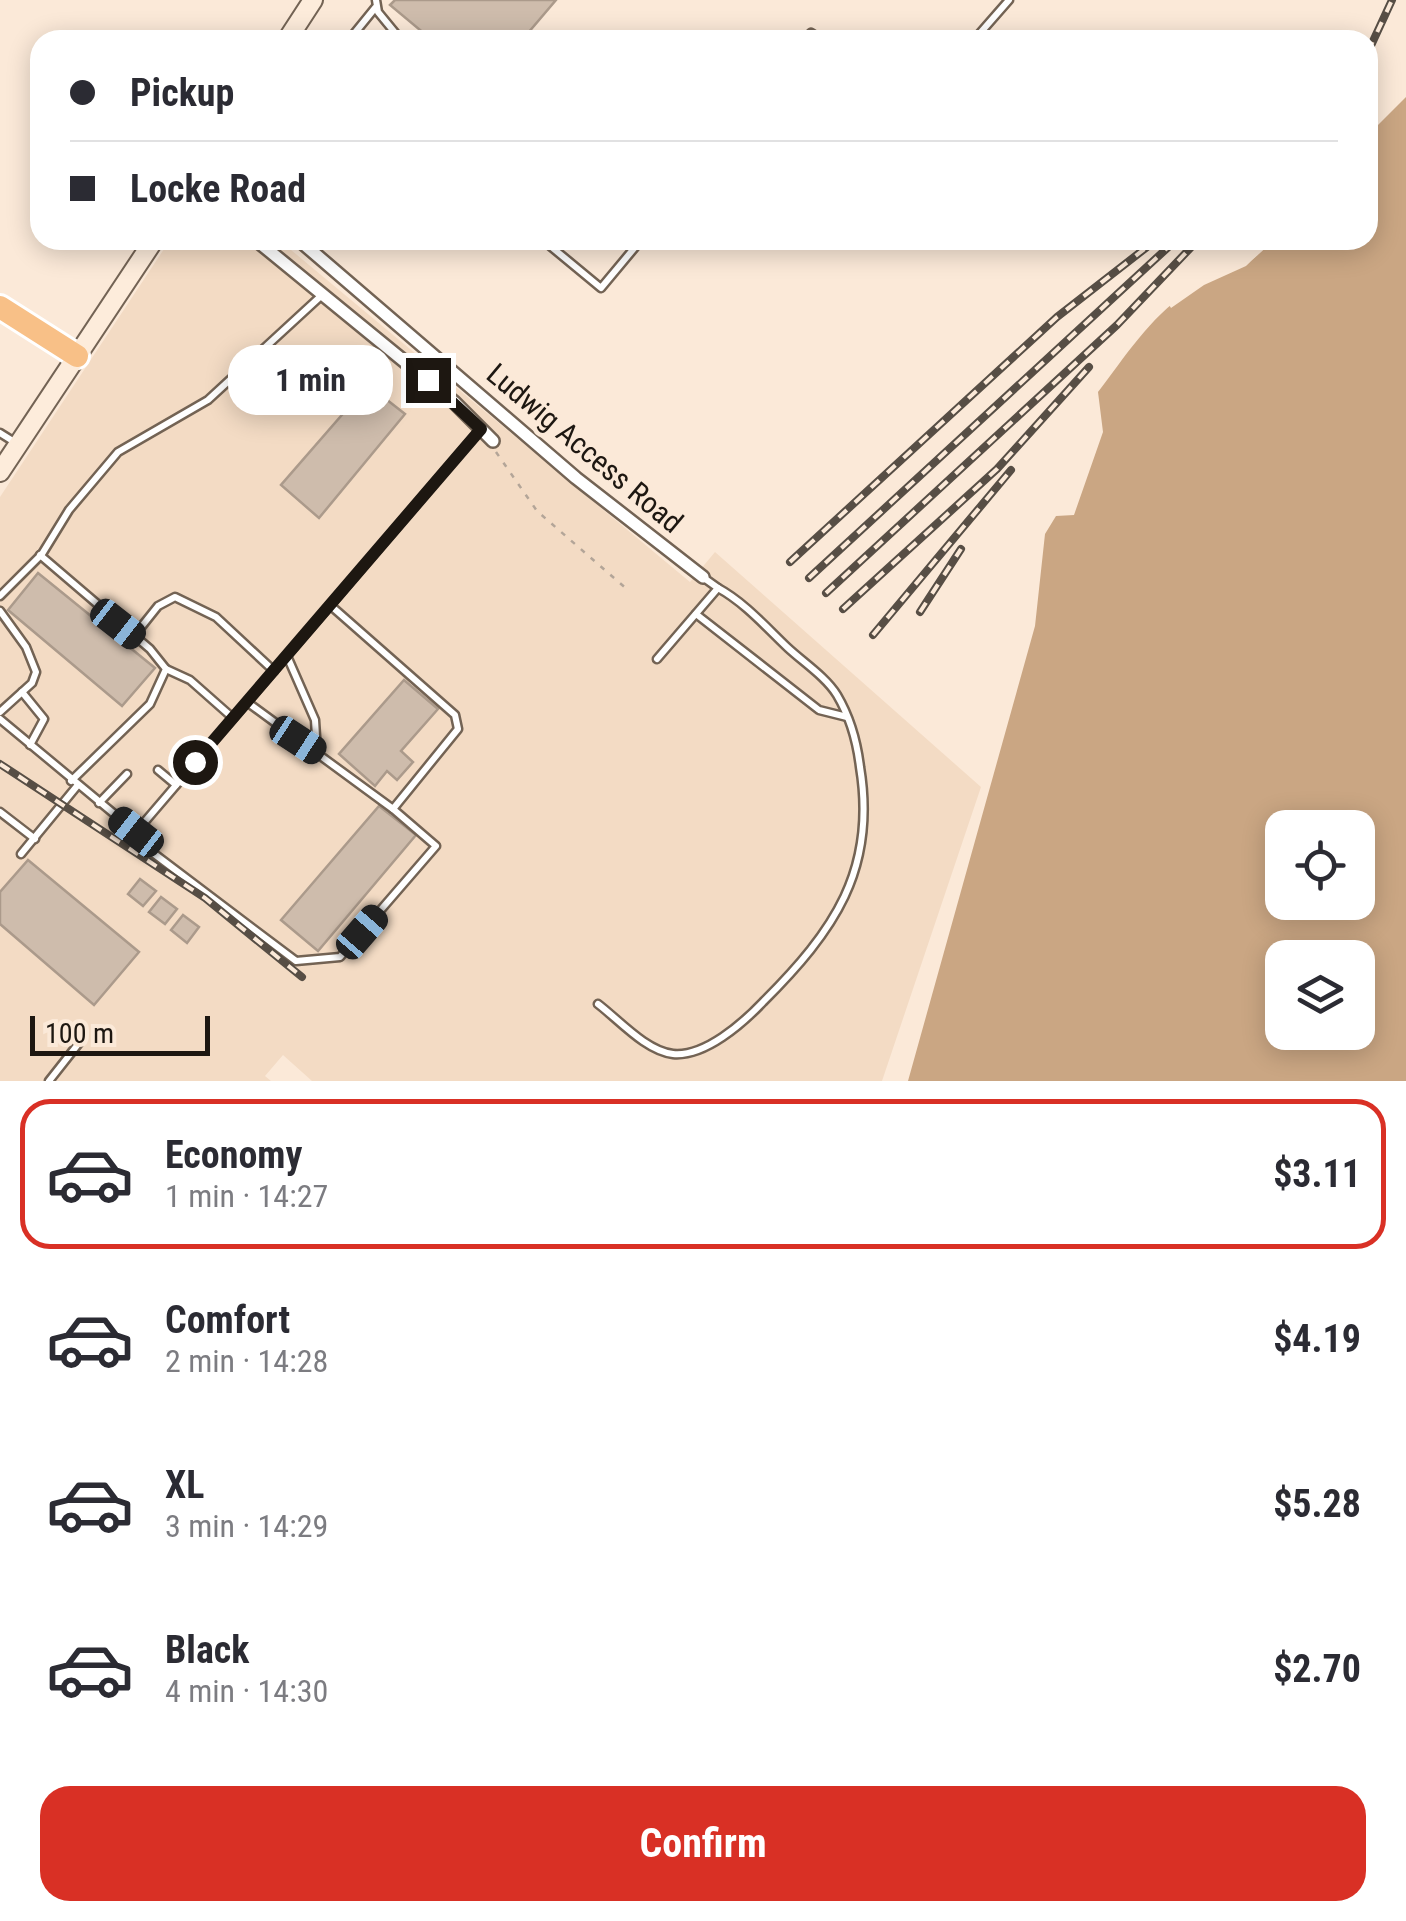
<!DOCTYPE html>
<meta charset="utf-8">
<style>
:root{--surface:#fff;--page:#f7f7f7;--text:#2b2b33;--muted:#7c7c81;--line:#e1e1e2;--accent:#d93025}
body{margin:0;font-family:"Roboto Condensed",sans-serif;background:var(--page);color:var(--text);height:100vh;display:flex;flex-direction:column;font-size:38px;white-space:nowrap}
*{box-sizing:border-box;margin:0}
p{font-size:32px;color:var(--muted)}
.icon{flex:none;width:55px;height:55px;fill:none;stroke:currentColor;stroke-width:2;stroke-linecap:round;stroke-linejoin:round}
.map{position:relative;height:1081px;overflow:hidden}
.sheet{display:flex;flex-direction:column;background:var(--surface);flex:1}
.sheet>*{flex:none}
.hud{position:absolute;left:30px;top:30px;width:1348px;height:220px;border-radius:30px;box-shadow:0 5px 25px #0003;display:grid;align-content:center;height:220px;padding:0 40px;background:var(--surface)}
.controls{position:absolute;left:1265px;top:810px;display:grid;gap:20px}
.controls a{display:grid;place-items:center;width:110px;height:110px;border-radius:20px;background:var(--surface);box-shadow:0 5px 25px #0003;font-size:50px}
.scale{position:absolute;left:30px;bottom:25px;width:180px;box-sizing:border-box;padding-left:10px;border:5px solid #1d1711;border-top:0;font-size:28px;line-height:35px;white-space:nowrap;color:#1d1711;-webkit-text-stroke:8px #fbe9d8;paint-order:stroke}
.end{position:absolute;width:45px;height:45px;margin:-22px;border:12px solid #1d1711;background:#fff;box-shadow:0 0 0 5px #fff}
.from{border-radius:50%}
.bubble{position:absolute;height:70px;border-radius:30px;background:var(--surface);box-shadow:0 5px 25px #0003;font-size:32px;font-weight:700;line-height:70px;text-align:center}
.car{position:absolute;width:30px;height:60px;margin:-30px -15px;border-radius:12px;box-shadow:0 0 8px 2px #0007;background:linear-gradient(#222 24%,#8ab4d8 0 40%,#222 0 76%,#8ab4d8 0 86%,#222 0)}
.hud b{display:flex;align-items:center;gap:35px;height:95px;font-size:38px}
.hud b+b{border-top:2px solid var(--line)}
.hud i{width:25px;height:25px;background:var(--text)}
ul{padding:18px 0 0;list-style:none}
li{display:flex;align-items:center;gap:30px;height:150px;margin:0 20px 15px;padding:0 20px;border:5px solid transparent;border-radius:30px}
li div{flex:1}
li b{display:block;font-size:38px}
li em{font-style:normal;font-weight:700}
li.active{border-color:var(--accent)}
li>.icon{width:90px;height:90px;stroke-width:1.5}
.primary-button{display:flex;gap:20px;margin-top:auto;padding:20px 40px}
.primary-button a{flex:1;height:115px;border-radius:30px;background:var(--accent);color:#fff;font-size:40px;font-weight:700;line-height:115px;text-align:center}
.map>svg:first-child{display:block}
.built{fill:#f3dbc4}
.water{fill:#caa683;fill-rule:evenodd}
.pier{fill:#fbe9d8}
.building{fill:#cebcac;stroke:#ab9a8b;stroke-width:2.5}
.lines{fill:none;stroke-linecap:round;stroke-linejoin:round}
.service-casing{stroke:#736354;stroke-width:11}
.minor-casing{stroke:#736354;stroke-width:16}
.secondary-casing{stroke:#736354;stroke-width:22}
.motorway-casing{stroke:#fff;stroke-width:28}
.path{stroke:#b3a598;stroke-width:2.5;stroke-dasharray:5 8;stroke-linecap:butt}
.service{stroke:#fff;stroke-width:6}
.minor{stroke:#fff;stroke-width:11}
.secondary{stroke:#fdecdb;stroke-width:18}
.motorway{stroke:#f8c087;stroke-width:22}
.rail-casing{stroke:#574e45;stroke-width:8}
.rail{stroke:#fbe9d8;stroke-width:4;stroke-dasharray:11;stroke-linecap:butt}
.route{stroke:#1d1711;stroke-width:12}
.labels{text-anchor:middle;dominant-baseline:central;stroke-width:9;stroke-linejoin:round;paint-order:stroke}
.street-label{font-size:30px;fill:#1d1711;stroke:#fbe9d8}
</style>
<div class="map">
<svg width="1406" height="1081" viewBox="0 0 1406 1081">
<rect width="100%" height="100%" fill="#fbe9d8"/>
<polygon class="built" points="170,240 279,240 690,582 715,552 981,787 882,1081 312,1081 283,1055 265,1076 271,1081 0,1081 0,497"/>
<path class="water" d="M1406,97V1081H908L1035,626L1045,534L1056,516L1074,515L1103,432L1098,392C1125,357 1150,317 1187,293C1223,270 1241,276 1273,240H1368V135ZM1282,828H1358V902H1282ZM1282,958H1358V1032H1282Z"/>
<polygon class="pier" points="1266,240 1273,240 1246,266 1204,285 1171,308 1168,303 1186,288 1249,259"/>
<g class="building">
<polygon points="395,0 556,0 522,40 432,40 390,5"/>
<polygon points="368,385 405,414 319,518 281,485"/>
<polygon points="38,573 155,668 122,706 8,610"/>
<polygon points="404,680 438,709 401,751 413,762 397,780 387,771 375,786 339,754"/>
<polygon points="379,806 416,835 318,951 281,920"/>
<polygon points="28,860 139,952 94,1005 0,924 0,892"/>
<polygon points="140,879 156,891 143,906 128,894"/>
<polygon points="161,897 177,909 165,924 149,912"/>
<polygon points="183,915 199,927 187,943 171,930"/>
</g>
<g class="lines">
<g class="service-casing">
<g id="service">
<polyline points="376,0 378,12 401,40"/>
<polyline points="349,40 375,8"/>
<polyline points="804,40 811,33 822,40"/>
<polyline points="974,40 1009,0"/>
<polyline points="543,240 601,288 641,240"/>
<polyline points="0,433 16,443"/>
<polyline points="40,555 150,649 166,669 150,704 71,781"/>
<polyline points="0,596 42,554 69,510 118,452 208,400 322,295"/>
<polyline points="0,611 26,647 36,672 32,683 0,712"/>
<polyline points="696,614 819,710 847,717"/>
<polyline points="134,636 158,606 175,597 216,617 274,671"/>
<polyline points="287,656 315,720 317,753"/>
<polyline points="657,659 718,588 704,578"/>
<polyline points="166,669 190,680 233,718"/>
<polyline points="22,692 44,719 30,745"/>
<polyline points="247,702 393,809 458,729 455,715 330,605"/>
<polyline points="0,719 136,832 153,853 296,961 340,957 436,846 393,809"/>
<polyline points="158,770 176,785"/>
<polyline points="99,803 127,774"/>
<polyline points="0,812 35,839"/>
<polyline points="136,832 480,430"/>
<polyline points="21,854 77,786"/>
<path d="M598,1004C619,1020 646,1051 673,1054C705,1057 743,1023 763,1002C834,931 877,870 860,767C857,742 850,717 837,695C826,677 803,662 788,648C766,627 744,602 718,588"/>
<polyline points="49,1081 79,1043"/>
</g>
</g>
<g class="minor-casing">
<g id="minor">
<polyline points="256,240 454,402 493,441"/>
<polyline points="299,240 576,478 703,577"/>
</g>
</g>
<g class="secondary-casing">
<g id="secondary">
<polyline points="287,40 313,0"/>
<polyline points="0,472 154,240"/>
</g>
</g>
<g class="motorway-casing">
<polyline id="motorway" points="0,307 77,356"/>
</g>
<polyline class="path" points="496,452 537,511 629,591"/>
<use href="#service" class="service"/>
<use href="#minor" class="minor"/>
<use href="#secondary" class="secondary"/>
<use href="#motorway" class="motorway"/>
<g class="rail-casing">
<g id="rail">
<polyline points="1368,52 1392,0"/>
<polyline points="790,562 1057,317 1156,240"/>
<polyline points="809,578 1176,240"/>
<polyline points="826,593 1117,325 1198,240"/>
<polyline points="843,609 997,469 1089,367"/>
<polyline points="920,612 961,549"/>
<polyline points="873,635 1011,470"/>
<polyline points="0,764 205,898 302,977"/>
</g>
</g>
<use href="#rail" class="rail"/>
</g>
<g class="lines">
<polyline class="route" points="195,762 481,429 428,380"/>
</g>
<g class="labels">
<g class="street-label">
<text transform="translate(585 448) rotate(40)">Ludwig Access Road</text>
</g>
</g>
</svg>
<div class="controls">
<a><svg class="icon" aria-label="locate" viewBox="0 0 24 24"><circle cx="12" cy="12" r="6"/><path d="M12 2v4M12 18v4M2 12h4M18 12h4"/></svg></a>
<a><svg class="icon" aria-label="layers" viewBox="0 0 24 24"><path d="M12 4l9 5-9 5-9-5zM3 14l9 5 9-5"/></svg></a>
</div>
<div class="scale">100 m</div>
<i class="end from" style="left:195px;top:762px"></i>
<i class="end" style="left:428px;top:380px"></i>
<div class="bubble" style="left:228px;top:345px;width:165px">1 min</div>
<i class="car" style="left:118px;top:624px;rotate:128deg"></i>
<i class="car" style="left:298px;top:740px;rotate:123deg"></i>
<i class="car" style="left:136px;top:832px;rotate:308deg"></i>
<i class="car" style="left:362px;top:932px;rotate:41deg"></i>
<div class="hud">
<b><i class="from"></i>Pickup</b>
<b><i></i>Locke Road</b>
</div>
</div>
<section class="sheet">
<ul>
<li class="active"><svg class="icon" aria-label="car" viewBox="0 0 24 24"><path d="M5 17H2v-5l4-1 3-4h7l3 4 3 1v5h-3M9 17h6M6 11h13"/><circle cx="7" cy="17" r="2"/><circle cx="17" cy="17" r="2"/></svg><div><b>Economy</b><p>1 min · 14:27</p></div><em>$3.11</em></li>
<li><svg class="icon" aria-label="car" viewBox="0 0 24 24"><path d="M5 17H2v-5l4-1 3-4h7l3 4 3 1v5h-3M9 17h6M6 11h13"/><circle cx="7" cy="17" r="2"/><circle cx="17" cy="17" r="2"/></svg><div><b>Comfort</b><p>2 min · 14:28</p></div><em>$4.19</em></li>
<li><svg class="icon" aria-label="car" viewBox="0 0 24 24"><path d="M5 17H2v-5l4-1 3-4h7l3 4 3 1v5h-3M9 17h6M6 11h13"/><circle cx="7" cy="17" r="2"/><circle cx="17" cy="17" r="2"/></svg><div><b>XL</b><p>3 min · 14:29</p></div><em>$5.28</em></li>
<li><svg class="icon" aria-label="car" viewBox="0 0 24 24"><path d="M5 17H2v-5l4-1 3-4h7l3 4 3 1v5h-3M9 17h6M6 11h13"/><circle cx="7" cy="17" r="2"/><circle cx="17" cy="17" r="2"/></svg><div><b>Black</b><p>4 min · 14:30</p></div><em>$2.70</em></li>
</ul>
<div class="primary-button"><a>Confirm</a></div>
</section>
